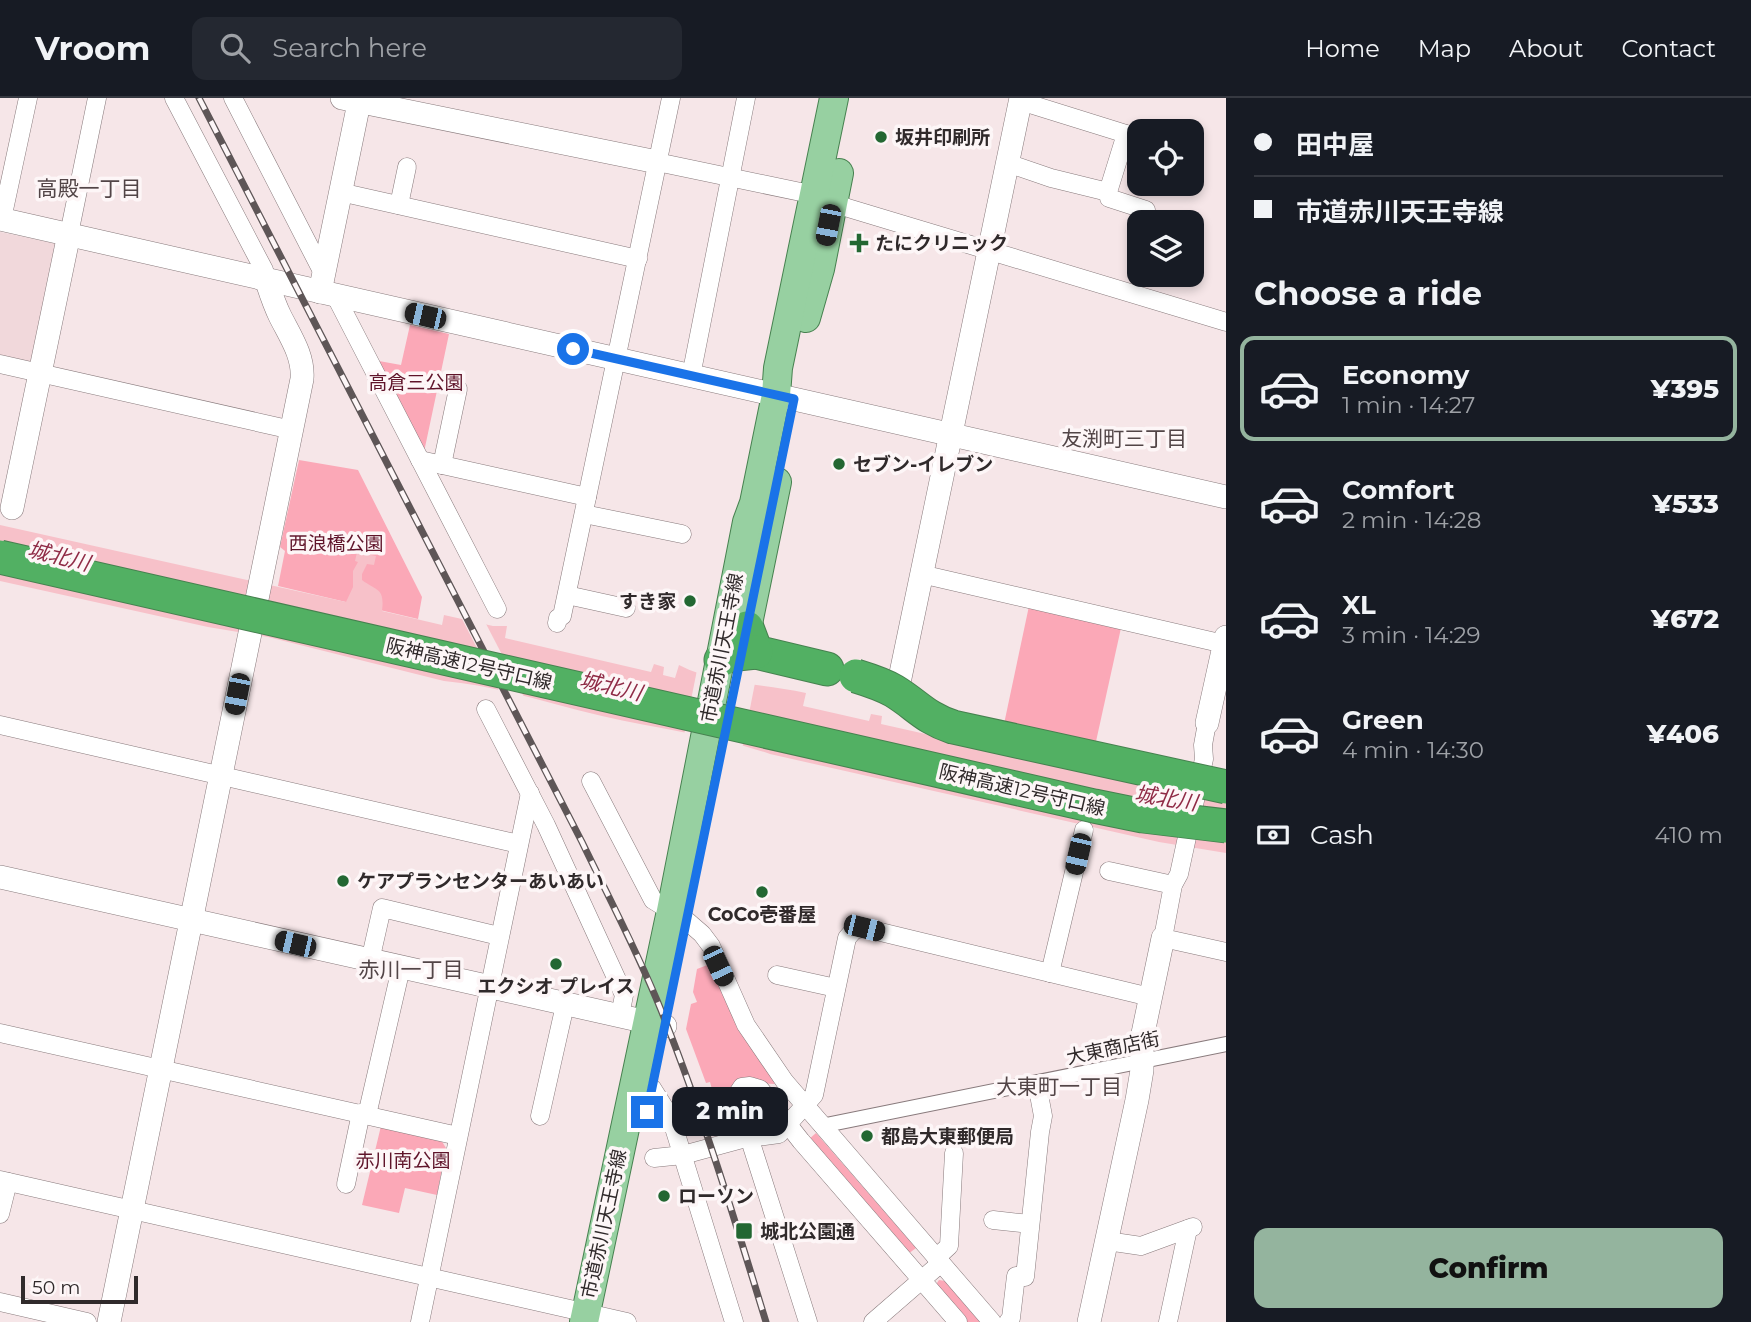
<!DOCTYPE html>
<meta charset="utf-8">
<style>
:root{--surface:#171b24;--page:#242831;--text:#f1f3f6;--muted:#9ea1a6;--line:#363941;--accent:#94b49e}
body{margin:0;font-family:Montserrat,"Noto Sans JP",sans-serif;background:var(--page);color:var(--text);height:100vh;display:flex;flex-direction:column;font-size:26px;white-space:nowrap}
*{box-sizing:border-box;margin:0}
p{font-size:23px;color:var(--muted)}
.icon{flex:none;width:38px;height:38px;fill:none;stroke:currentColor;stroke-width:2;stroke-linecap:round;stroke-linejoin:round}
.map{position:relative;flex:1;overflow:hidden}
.sheet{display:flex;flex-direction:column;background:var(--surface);width:525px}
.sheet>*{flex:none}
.hud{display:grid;align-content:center;height:154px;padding:0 28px;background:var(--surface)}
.fabs{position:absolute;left:1127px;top:21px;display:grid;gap:14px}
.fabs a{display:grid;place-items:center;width:77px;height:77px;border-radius:14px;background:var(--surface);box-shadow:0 4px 10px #0003;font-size:35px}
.scale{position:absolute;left:21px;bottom:18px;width:117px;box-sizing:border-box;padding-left:7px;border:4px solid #302a2b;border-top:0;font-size:19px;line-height:24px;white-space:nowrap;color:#302a2b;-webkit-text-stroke:5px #fdf6f7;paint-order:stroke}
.end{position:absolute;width:32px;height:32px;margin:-16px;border:9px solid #1a73e8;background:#fff;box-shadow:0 0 0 4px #fff}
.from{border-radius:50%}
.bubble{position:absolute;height:49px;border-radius:14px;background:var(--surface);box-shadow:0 4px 10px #0003;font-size:23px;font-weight:800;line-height:49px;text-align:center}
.car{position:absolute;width:21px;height:42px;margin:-21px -10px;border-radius:9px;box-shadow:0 0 5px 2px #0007;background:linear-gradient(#222 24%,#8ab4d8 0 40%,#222 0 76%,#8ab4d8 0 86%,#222 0)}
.hud b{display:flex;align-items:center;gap:24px;height:66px;font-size:26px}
.hud b+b{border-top:2px solid var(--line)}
.hud i{width:18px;height:18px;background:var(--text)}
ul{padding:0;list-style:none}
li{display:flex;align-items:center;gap:21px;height:105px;margin:0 14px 10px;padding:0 14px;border:4px solid transparent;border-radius:14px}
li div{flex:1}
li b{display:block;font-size:26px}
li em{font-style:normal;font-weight:800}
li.selected{border-color:var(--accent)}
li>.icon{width:63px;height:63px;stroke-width:1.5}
h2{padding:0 28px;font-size:32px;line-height:84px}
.pay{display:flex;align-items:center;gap:18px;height:77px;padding:0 28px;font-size:26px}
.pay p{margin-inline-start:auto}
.button{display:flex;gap:14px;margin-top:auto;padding:14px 28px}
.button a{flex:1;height:80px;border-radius:14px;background:var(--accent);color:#111;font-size:28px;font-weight:800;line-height:80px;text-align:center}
header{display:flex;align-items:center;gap:42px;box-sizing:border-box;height:98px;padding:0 35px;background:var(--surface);border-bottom:2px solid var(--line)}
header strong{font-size:33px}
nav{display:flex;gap:38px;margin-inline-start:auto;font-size:24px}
.search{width:490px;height:63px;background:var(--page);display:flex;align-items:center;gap:18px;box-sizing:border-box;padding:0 24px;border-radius:14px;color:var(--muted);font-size:26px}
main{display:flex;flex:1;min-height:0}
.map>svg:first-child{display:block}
.built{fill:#f1d8db}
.green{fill:#fba8b7}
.water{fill:#f7c1c9}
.pier{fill:#f6e6e8}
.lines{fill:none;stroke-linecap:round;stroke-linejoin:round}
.pedestrian-casing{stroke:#887a7c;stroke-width:16}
.minor-casing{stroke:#887a7c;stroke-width:19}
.tertiary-casing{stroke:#887a7c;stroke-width:24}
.primary-casing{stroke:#46814f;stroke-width:30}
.motorway-casing{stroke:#46814f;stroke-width:35}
.pedestrian{stroke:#fff;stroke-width:14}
.minor{stroke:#fff;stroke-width:18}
.tertiary{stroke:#fff;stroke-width:23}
.primary{stroke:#97d0a1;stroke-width:28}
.motorway{stroke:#52b063;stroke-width:33}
.rail-casing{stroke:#5e5657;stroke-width:7}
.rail{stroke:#fdf6f7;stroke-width:4.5;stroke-dasharray:13;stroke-linecap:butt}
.motorway-bridge-casing{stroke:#46814f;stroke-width:35;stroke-linecap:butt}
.motorway-bridge{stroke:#52b063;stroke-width:33}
.route{stroke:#1a73e8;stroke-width:9}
.poi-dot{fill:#236732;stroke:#fdf6f7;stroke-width:2.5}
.labels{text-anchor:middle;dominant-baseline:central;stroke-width:7;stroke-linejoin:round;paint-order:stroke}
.poi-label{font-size:19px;font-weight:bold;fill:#302a2b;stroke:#fdf6f7;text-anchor:start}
.park-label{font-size:19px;fill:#5f142a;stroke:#fdf6f7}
.street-label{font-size:19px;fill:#302a2b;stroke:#fdf6f7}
.neighbourhood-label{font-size:21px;fill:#524547;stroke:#fdf6f7}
.water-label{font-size:21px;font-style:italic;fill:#8f2b46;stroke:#fdf6f7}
</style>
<header>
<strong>Vroom</strong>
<div class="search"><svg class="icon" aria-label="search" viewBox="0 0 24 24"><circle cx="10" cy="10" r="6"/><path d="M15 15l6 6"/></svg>Search here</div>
<nav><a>Home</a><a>Map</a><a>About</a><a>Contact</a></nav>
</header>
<main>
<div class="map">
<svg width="1226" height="1224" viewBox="0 0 1226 1224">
<rect width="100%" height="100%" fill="#f6e6e8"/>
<polygon class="built" points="0,134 57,146 33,264 0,262"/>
<g class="green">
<polygon points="410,227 449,236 424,354 379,263 401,267"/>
<polygon points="299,362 358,372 422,499 418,521 278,488 285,453 280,449"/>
<polygon points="1029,508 1121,530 1095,648 1004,626"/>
<polygon points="710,866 776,984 774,986 742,984 726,992 713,995 710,984 706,985 686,931 691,906 697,904 693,894 697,871"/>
<polygon points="381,1028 441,1042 446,1050 437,1097 405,1090 399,1115 362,1107"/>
<polygon points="816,1035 916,1150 908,1156 808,1042"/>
<polygon points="939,1182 945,1183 980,1224 966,1224 935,1188"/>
</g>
<path class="water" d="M0,427L346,504L353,489V473L358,464L355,463L357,454L376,458L374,467L367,466L362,476V482C376,493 385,489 382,513L442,527L444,517L493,528H507L505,540L651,574L654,566L664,569L663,577L675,580L679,567C718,587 763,585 806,595L803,608L869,623L871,616L882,618L881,626L930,637L1226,690V755L1159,744L770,656C715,637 658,631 602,618C549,606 499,588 444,583L268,539L208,529L0,483Z"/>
<g class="pier">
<polygon points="460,517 484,522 525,601 500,595"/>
<polygon points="697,572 755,585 742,651 684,637"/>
</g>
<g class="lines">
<g class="pedestrian-casing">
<polyline id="pedestrian" points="821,1028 1226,946"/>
</g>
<g class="minor-casing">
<g id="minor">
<polyline points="174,0 264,172 266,181"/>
<polyline points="233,0 323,175"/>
<polyline points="1020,3 1139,40"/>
<polyline points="657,64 815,97 848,110 1226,224"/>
<polyline points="1007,65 1051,80 1108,94 1109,100 1146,112"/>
<polyline points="340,94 638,161"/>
<polyline points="1108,94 1126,36"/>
<polyline points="399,107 407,69"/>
<polyline points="2,121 28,0"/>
<polyline points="69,136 97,0"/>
<polyline points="335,197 497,511"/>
<polyline points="0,266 292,332"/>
<polyline points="691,278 746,0"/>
<polyline points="420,362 587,399"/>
<polyline points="442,367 458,291"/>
<polyline points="584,416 682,436"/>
<polyline points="921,476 1224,546"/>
<polyline points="567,497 626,510"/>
<polyline points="557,525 558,520 562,518 671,0"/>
<polyline points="486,611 546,727 624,897 620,918"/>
<polyline points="1207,625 1203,647 1204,661 1179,776 1173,787 1163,840 1226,854"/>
<polyline points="0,627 519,746"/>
<polyline points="591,683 653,802 687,823 702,836 711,848 746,927 785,984 992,1224"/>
<polyline points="1109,773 1173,787"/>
<polyline points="370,863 382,810 499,838"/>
<polyline points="1050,875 1084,732"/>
<polyline points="777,877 836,890"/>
<polyline points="0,935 458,1038"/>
<polyline points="652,990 671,1020 734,1224"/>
<polyline points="367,1017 401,870"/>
<polyline points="540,1018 565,907"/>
<polyline points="654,1060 683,1057 742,1041 779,1036 814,997 847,840 854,832 864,830 1150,899"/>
<polyline points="0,1082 627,1224"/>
<polyline points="346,1086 361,1015"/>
<polyline points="0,1116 8,1084"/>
<polyline points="993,1122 1030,1126"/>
<polyline points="1107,1143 1141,1148 1193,1129"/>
<polyline points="936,1160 949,1148 954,1055"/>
<polyline points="0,1204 87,1224"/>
<polyline points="420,1224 530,695"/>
<polyline points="808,1224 736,998 742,989 750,988 760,991 801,1043 958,1224"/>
<polyline points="873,1224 941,1165"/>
<polyline points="1008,1224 1011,1220 1016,1178 1025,1179 1040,1034 1043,1018 1037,986"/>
<polyline points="1168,1224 1188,1131"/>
</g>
</g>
<g class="tertiary-casing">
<g id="tertiary">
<polyline points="342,0 657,64"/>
<polyline points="0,121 1226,399"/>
<polyline points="320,194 360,0"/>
<polyline points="12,410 69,136"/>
<polyline points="900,580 1021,0"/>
<polyline points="1207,625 1226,539"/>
<polyline points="0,779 665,928"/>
<path d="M109,1224L302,281C304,258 290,238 280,218C274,206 270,193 266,181"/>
<polyline points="1089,1224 1137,1002 1142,972 1142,940 1163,840"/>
</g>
</g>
<g class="primary-casing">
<g id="primary">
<polyline points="806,220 820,171 839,75"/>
<polyline points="743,550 777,384"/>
<polyline points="584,1224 671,813 747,424 754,405 776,297 778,270 834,0"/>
</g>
</g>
<g class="motorway-casing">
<g id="motorway">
<polyline points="747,530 756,554 827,571"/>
<polyline points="721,562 728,557 756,554"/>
</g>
</g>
<use href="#pedestrian" class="pedestrian"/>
<use href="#minor" class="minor"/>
<use href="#tertiary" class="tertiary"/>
<use href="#primary" class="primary"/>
<use href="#motorway" class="motorway"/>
<g class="rail-casing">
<path id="rail" d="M199,0L582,744C609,800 638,855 661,912C702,1014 734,1119 766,1224"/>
</g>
<use href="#rail" class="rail"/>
<g class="motorway-bridge-casing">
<g id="motorway-bridge">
<polyline points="0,459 1094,708 1143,718 1226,728"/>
<path d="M856,578C869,582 882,586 894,593C917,607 925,620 953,629L1226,689"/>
</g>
</g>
<use href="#motorway-bridge" class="motorway-bridge"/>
</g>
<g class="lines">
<polyline class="route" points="573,251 794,301 647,1014"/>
</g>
<g class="poi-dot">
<circle cx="881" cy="39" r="7"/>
<path d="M855.5 134.5h7v7h7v7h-7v7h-7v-7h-7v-7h7z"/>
<circle cx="839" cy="366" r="7"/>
<circle cx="690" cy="503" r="7"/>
<circle cx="343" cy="783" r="7"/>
<circle cx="762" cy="794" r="7"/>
<circle cx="556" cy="866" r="7"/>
<circle cx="867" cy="1038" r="7"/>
<circle cx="664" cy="1098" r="7"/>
<rect x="735" y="1124" width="18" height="18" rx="3.5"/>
</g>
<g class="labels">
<g class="poi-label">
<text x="895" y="39">坂井印刷所</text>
<text x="875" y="145">たにクリニック</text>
<text x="853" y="366">セブン-イレブン</text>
<text x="676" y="503" text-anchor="end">すき家</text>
<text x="357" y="783">ケアプランセンターあいあい</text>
<text x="762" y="816" text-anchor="middle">CoCo壱番屋</text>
<text x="556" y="888" text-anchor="middle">エクシオ プレイス</text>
<text x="881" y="1038">都島大東郵便局</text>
<text x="678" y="1098">ローソン</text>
<text x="760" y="1133">城北公園通</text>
</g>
<g class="park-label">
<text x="416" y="284">高倉三公園</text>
<text x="336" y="445">西浪橋公園</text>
<text x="403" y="1062">赤川南公園</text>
</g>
<g class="street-label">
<text transform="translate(722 550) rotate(-79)">市道赤川天王寺線</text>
<text transform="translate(469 566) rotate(13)">阪神高速12号守口線</text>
<text transform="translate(1022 692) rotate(13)">阪神高速12号守口線</text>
<text transform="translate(1113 950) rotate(-12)">大東商店街</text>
<text transform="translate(604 1126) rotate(-78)">市道赤川天王寺線</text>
</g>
<g class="neighbourhood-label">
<text x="89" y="90">高殿一丁目</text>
<text x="1124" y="340">友渕町三丁目</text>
<text x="411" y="871">赤川一丁目</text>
<text x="1059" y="988">大東町一丁目</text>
</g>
<g class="water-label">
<text transform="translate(59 458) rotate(14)">城北川</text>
<text transform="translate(611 588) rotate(13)">城北川</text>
<text transform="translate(1166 700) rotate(9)">城北川</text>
</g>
</g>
</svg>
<div class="fabs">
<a><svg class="icon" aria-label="locate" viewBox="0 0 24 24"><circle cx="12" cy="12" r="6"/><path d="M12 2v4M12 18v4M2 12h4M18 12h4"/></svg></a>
<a><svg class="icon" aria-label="layers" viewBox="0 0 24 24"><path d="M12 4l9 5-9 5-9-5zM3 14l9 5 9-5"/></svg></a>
</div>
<div class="scale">50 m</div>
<i class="end from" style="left:573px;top:251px"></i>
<i class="end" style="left:647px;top:1014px"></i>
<div class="bubble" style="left:672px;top:989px;width:116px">2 min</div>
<i class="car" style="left:828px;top:127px;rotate:191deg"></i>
<i class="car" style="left:425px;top:218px;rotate:283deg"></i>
<i class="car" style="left:237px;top:596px;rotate:191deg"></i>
<i class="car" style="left:1078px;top:756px;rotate:193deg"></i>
<i class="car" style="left:864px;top:830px;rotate:104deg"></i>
<i class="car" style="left:295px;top:846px;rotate:283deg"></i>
<i class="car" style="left:718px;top:868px;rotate:155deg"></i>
</div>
<section class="sheet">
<div class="hud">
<b><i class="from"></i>田中屋</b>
<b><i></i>市道赤川天王寺線</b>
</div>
<h2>Choose a ride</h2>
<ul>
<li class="selected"><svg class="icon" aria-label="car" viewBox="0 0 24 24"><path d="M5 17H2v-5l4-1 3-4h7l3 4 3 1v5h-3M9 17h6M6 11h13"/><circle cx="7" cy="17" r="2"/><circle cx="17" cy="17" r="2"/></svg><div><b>Economy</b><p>1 min · 14:27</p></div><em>¥395</em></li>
<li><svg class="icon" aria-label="car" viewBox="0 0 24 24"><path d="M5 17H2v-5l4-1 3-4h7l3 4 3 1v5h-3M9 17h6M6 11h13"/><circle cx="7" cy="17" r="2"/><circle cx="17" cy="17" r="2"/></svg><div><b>Comfort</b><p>2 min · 14:28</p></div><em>¥533</em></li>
<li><svg class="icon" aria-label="car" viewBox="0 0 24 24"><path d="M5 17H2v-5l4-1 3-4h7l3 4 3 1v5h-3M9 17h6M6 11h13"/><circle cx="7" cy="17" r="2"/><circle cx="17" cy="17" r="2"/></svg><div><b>XL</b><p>3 min · 14:29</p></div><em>¥672</em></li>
<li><svg class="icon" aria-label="car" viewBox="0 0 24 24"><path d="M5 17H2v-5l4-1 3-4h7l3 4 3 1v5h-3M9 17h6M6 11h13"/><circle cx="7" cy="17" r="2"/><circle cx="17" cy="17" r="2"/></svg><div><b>Green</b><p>4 min · 14:30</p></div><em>¥406</em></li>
</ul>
<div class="pay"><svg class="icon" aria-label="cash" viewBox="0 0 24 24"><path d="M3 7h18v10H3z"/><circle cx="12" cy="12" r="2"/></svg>Cash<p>410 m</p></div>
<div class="button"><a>Confirm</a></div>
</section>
</main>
